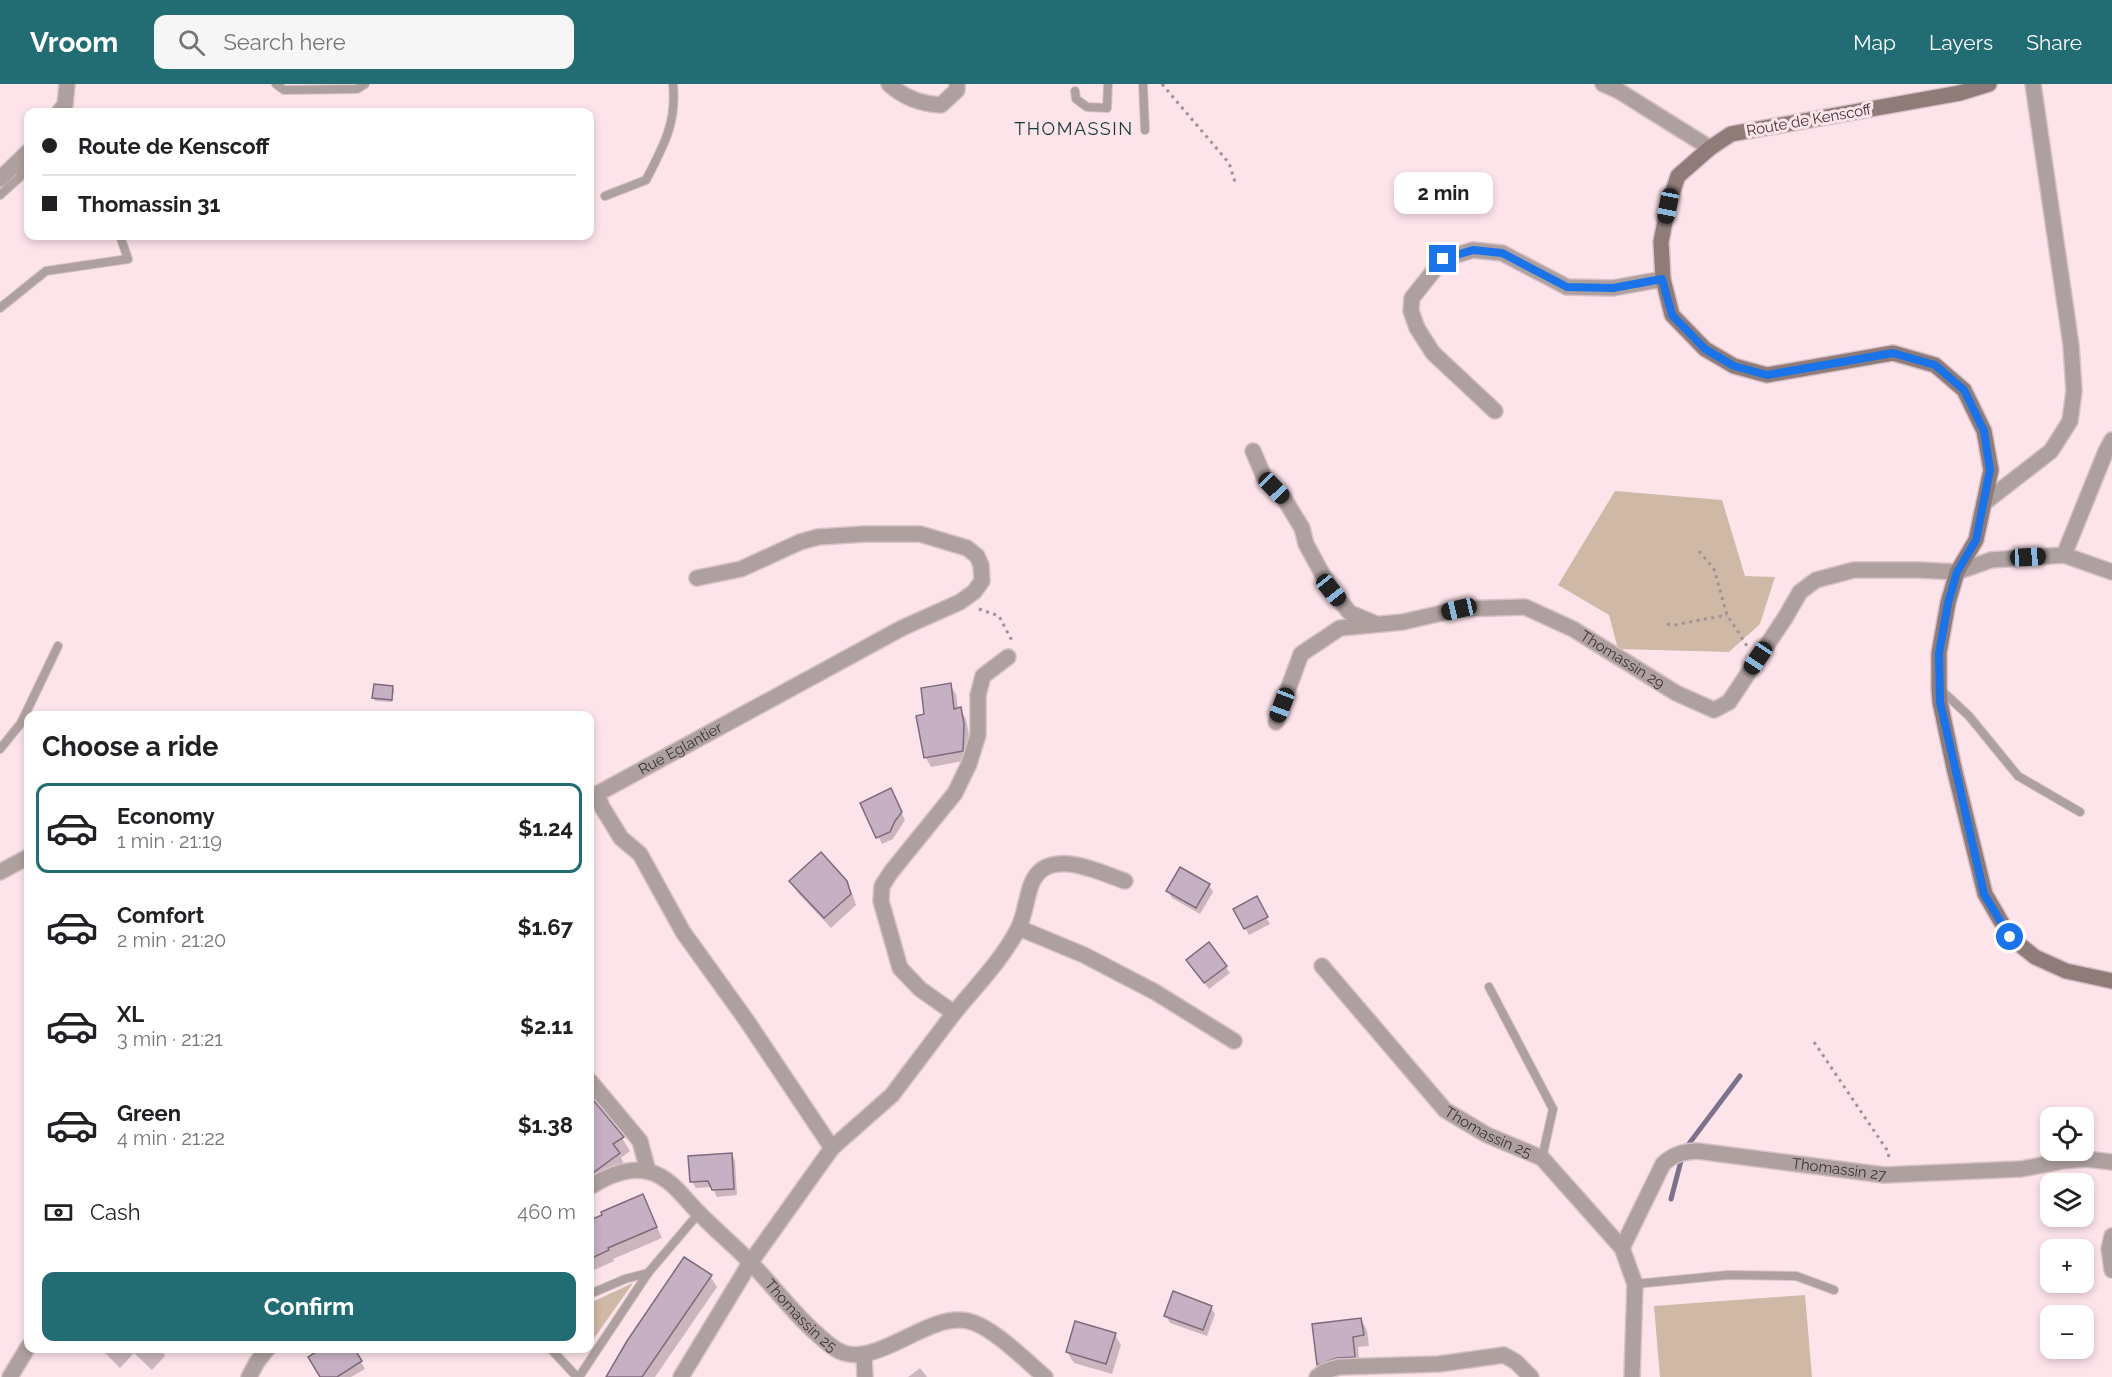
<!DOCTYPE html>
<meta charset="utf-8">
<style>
:root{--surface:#fff;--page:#f6f6f6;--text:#202124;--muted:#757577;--line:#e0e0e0;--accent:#226c74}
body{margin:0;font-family:Raleway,sans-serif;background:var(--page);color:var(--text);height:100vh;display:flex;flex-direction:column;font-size:22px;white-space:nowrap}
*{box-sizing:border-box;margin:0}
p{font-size:20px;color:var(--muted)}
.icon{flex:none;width:33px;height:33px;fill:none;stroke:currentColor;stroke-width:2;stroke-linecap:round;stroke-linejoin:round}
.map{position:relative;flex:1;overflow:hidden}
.drawer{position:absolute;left:24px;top:627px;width:570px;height:642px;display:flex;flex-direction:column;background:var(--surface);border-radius:12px;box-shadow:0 3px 9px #0003}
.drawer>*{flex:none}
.top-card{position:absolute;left:24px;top:24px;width:570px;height:132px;border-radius:12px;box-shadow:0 3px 9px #0003;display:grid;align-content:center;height:132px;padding:0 18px;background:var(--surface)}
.fabs{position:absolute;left:2040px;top:1023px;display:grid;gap:12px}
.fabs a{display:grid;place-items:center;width:54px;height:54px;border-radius:12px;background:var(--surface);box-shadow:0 3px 9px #0003;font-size:30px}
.end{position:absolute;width:27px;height:27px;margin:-14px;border:8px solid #1a73e8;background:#fff;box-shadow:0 0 0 3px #fff}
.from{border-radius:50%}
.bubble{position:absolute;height:42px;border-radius:12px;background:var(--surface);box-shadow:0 3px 9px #0003;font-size:20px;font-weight:700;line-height:42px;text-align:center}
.car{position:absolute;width:18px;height:36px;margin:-18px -9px;border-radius:8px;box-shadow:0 0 4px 2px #0007;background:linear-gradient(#222 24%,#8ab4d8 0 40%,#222 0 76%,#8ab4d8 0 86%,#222 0)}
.top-card b{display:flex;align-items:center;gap:21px;height:57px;font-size:22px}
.top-card b+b{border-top:2px solid var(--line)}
.top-card i{width:15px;height:15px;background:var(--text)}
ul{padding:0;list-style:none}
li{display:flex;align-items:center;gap:18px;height:90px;margin:0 12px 9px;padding:0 6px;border:3px solid transparent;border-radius:12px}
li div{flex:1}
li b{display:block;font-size:22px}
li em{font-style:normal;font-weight:700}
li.on{border-color:var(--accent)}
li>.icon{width:54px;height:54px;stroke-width:1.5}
h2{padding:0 18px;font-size:27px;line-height:72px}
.pay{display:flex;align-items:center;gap:15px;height:66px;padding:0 18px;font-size:22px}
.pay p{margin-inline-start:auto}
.action{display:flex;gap:12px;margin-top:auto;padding:12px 18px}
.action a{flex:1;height:69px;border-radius:12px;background:var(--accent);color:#fff;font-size:24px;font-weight:700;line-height:69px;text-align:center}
header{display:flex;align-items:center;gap:36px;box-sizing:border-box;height:84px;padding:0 30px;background:var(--accent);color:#fff}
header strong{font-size:28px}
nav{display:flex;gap:33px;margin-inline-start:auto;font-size:21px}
.search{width:420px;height:54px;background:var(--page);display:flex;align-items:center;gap:15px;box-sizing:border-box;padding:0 21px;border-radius:12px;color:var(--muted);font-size:22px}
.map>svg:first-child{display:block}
.green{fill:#cfb8a5}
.shadow{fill:#0003}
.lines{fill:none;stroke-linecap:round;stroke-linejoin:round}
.stream{stroke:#7d728c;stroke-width:5}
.building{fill:#c6b1c4;stroke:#7f6b7c;stroke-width:1.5}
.service-casing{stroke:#d7c1c7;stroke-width:10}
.minor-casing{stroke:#d7c1c7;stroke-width:18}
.tertiary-casing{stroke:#d7c1c7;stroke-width:18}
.secondary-casing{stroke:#d7c1c7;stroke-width:18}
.path{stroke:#a39196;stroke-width:3;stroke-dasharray:3 4.5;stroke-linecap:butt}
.service{stroke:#aea09e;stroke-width:8}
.minor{stroke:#aea09e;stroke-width:15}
.tertiary{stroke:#aea09e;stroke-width:15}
.secondary{stroke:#8f7c78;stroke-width:15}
.route{stroke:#1a73e8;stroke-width:8}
.labels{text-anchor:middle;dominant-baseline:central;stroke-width:6;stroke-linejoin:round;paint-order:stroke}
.street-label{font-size:15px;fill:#3f3337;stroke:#fde4eb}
.quarter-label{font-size:18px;letter-spacing:1.5px;fill:#16383c;stroke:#fde4eb}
</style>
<header>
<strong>Vroom</strong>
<div class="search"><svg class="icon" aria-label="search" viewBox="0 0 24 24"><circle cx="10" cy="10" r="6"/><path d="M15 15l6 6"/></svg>Search here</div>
<nav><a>Map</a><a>Layers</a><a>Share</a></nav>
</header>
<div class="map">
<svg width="2112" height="1293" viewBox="0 0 2112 1293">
<rect width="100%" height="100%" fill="#fde4eb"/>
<g class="green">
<polygon points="1615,407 1722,416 1745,492 1775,493 1760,540 1729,568 1618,565 1609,531 1558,501"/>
<polygon points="633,1199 590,1260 590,1219"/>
<polygon points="1805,1211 1812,1293 1660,1293 1654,1222"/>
</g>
<g class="shadow">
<polygon points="950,601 956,610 958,625 960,625 966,635 969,651 968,676 931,683 926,674"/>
<polygon points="392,603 394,606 392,618 375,617 373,614"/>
<polygon points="894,713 905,736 893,755 882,760 862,720"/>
<polygon points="791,797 846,797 852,809 856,821 831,844 797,808"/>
<polygon points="1209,801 1213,808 1200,830 1172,814 1168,807"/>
<polygon points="1256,814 1270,840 1249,851 1235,825"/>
<polygon points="1209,860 1230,889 1209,905 1192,883"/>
<polygon points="590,1014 622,1054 630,1067 621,1074 626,1084 599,1103 590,1089"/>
<polygon points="731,1070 735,1077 737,1111 717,1113 712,1103 696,1104 692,1098"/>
<polygon points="643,1112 662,1154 613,1175 614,1177 590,1188 590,1138"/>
<polygon points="710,1192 717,1203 655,1293 607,1293"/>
<polygon points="1211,1223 1215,1230 1207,1252 1170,1239 1166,1232"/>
<polygon points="1361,1236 1367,1246 1369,1262 1358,1263 1360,1283 1324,1291 1318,1280"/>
<polygon points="1115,1251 1121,1261 1112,1290 1074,1279 1067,1268"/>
<polygon points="100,1264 161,1264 165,1272 152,1286 134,1269 120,1284"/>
<polygon points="353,1264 365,1285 351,1293 322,1293"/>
<polygon points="920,1284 927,1293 908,1293"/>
</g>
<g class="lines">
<g class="stream">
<polyline points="1685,1065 1740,992"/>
<polyline points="1671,1115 1682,1073"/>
</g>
</g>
<g class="building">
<polygon points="951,599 954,625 961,623 964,640 963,667 924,674 916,632 924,630 921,604"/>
<polygon points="374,600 393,602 392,616 372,614"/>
<polygon points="891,704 902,728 895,737 890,748 876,754 860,719"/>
<polygon points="821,768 847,797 851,810 824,834 789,797"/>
<polygon points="1180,783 1210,800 1196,824 1166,807"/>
<polygon points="1257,812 1268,833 1244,845 1233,825"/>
<polygon points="1209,858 1227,882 1204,899 1186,876"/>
<polygon points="590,1012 624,1053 613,1060 620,1069 590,1091"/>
<polygon points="732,1069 734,1105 712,1106 708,1097 690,1098 688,1072"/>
<polygon points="643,1110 657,1143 608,1164 609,1166 590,1175 590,1136 602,1131 601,1128"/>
<polygon points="684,1173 712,1191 642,1293 606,1293 627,1257"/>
<polygon points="1173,1207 1212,1222 1203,1246 1164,1232"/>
<polygon points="1361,1234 1364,1251 1353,1253 1355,1273 1337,1274 1317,1281 1312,1240"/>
<polygon points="1075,1237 1116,1249 1106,1280 1066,1268"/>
<polygon points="322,1264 354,1264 362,1277 337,1293 320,1293 308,1273"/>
</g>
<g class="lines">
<g class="service-casing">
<g id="service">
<polyline points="276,0 284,6 357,5 365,0"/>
<polyline points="1143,0 1145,46"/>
<polyline points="1075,7 1076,15 1087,23 1107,24 1108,0"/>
<polyline points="0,111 20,93 24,75"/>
<path d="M605,112L646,96C663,63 677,39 673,0"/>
<polyline points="0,224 46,187 128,175 120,152"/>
<polyline points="1941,606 1969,632 2018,692 2080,728"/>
<polyline points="0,665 21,639 58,562"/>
<polyline points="1489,903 1553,1025 1542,1074"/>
<polyline points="1635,1200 1728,1191 1796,1192 1834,1206"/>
<polyline points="590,1210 625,1195 648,1189"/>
<polyline points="550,1264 577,1293"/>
<polyline points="579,1293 648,1189 699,1129"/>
</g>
</g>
<g class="minor-casing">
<g id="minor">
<path d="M889,0C904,14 922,20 941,21L957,6V0"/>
<polyline points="1603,0 1619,7 1710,64"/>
<polyline points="59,28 65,21 67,0"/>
<polyline points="0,95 28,68"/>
<polyline points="1495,327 1433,269 1417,244 1411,227 1412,214 1443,175 1473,166 1502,169 1567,203 1613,204 1663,195"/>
<polyline points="1253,367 1265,395 1283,413 1302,444 1306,460 1331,506 1350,529 1374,539"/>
<polyline points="1984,419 2051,367 2070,337 2074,307 2071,261 2033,0"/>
<polyline points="2064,471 2106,367 2112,356"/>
<path id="s1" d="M1276,638L1301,570L1340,544L1403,538L1459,525L1525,523L1573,545L1676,609L1714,626L1729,618L1785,534L1800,508L1816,496L1854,486H1919L1957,488L1991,476L2064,471L2112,488"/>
<polyline points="0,788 28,773"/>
<polyline points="1019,844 1084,871 1155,908 1234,957"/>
<path id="s2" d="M1322,882L1445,1026L1487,1051L1542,1074L1622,1164L1635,1200L1632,1293"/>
<path d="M954,929C976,902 1002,876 1018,845C1025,831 1026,815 1031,801C1046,761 1098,788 1125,797"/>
<polyline points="590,997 640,1057 648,1087"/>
<polyline points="832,1064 892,1011 954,929 920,905 900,884 881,817 882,802 891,788 955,709 969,680 978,651 978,611 983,592 1008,573"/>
<polyline points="2112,1152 2109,1165 2112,1186"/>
<path id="s3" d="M1622,1164L1663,1080C1674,1070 1682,1068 1697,1067L1884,1091L2021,1085L2063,1077L2086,1075L2112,1078"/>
<polyline points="864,1271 865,1293"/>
<polyline points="10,1293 28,1263"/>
<path id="s4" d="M681,1293L750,1179L832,1064L747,937L683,848L640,770L621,754L602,723L597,710L902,544L960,518L974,508L982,497L981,481L977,472L967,464L920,450H865L818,453L800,458L741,485L697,494"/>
<polyline points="1317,1293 1325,1287 1339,1283 1439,1280 1504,1271 1516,1278 1531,1293"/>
</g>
</g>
<g class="tertiary-casing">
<g id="tertiary">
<path id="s5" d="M590,1103C607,1092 629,1082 650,1088C671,1094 683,1113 698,1128C715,1146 734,1161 751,1179C778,1207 802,1241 834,1264C872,1291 926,1227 968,1237C992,1242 1026,1277 1045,1293"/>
<polyline points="249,1293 257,1278 268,1264"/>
</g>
</g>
<g class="secondary-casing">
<polyline id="secondary" points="1989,0 1960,9 1731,50 1710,64 1678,92 1668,122 1661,158 1663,195 1672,231 1705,265 1734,282 1767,291 1893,269 1935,281 1964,306 1984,347 1991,386 1976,456 1957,488 1948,519 1939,569 1939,605 1940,618 1954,684 1985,810 2010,853 2035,873 2066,887 2112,897"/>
</g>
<g class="path">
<polyline points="1162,0 1229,79 1236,101"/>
<polyline points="1699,467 1714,485 1727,531 1747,562"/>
<polyline points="979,525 999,532 1011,555 1011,558"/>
<polyline points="1667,540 1674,541 1727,531"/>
<polyline points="1814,958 1889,1069 1888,1075"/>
</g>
<use href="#service" class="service"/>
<use href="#minor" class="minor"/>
<use href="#tertiary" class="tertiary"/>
<use href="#secondary" class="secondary"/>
</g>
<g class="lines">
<polyline class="route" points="1443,175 1473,166 1502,169 1567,203 1613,204 1662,195 1672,231 1705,265 1734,282 1767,291 1893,269 1935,281 1964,306 1984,347 1990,386 1976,456 1957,488 1948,519 1939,569 1940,618 1984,810 2010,853"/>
</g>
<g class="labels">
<g class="street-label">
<text transform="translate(1809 36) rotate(-10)">Route de Kenscoff</text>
<text stroke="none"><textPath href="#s1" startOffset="417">Thomassin 29</textPath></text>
<text stroke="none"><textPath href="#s4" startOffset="796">Rue Eglantier</textPath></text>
<text stroke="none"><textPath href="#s2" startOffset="238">Thomassin 25</textPath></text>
<text stroke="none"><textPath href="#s3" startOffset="274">Thomassin 27</textPath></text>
<text stroke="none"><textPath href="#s5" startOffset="273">Thomassin 25</textPath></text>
</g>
<g class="quarter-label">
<text x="1074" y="44">THOMASSIN</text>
</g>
</g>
</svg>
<div class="fabs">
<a><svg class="icon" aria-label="locate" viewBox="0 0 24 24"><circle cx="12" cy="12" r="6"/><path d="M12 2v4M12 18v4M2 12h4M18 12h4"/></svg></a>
<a><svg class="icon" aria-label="layers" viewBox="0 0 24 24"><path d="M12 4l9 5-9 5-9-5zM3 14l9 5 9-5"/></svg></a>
<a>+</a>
<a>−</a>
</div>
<i class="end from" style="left:2010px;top:853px"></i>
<i class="end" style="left:1443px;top:175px"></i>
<div class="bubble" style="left:1394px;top:88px;width:99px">2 min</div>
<i class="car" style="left:1668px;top:122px;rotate:191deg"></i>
<i class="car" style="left:1274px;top:404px;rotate:136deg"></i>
<i class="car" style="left:2028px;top:473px;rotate:87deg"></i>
<i class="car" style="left:1331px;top:506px;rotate:141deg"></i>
<i class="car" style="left:1459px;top:525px;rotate:257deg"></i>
<i class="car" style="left:1758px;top:574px;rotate:214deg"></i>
<i class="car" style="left:1282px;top:621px;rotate:201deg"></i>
<div class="top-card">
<b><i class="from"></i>Route de Kenscoff</b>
<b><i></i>Thomassin 31</b>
</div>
<section class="drawer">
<h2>Choose a ride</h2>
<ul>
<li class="on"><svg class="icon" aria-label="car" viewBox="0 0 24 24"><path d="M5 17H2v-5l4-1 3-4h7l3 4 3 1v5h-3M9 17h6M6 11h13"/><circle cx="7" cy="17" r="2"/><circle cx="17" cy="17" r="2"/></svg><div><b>Economy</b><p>1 min · 21:19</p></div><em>$1.24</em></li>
<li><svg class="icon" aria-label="car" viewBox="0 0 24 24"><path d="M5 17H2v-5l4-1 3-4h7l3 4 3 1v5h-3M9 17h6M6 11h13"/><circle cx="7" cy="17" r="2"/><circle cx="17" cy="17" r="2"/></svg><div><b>Comfort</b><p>2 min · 21:20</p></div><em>$1.67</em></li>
<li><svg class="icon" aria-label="car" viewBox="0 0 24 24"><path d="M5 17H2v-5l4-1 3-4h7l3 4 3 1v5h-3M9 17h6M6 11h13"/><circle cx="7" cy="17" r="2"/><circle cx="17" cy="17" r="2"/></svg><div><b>XL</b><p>3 min · 21:21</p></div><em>$2.11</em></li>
<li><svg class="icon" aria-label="car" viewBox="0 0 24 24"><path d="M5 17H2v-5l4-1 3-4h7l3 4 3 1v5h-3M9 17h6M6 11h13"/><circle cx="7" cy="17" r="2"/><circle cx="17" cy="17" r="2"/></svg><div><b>Green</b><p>4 min · 21:22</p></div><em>$1.38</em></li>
</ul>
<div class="pay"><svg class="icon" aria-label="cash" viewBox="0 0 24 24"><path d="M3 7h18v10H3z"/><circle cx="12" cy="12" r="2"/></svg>Cash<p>460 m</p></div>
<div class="action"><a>Confirm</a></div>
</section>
</div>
